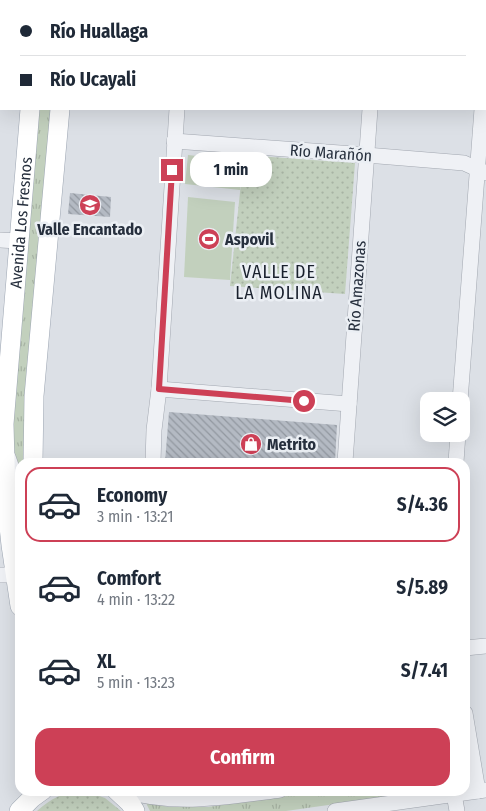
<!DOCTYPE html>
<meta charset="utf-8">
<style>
:root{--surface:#fff;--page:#f6f6f7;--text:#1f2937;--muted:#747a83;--line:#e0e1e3;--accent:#cd4056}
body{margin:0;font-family:"Fira Sans Condensed",sans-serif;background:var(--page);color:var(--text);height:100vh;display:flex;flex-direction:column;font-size:19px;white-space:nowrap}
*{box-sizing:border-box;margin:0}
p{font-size:16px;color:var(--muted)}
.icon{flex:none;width:28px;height:28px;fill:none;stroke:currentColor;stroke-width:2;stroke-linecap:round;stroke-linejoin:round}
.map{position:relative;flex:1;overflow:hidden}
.sheet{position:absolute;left:15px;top:458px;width:455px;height:338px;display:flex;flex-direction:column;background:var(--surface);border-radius:15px;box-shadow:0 5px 20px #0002}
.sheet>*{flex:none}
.top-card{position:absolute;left:0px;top:0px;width:486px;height:110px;box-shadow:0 5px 20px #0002;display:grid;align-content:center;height:110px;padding:0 20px;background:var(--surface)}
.controls{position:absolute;left:420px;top:392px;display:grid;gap:10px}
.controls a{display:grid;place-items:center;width:50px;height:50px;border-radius:10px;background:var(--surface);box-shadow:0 5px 20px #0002;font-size:25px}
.end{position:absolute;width:22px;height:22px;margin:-11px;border:6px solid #cd4056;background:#fff;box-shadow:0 0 0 2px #fff}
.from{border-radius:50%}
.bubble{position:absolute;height:35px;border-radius:15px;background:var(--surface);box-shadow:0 5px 20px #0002;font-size:16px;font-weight:700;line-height:35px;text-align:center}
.top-card b{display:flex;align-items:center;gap:18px;height:48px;font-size:19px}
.top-card b+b{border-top:1px solid var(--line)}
.top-card i{width:12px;height:12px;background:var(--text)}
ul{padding:9px 0 0;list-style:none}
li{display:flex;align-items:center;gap:15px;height:75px;margin:0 10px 8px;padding:0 10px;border:2px solid transparent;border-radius:15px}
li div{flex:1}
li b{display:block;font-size:19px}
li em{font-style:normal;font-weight:700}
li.current{border-color:var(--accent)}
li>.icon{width:45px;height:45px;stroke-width:1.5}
.button{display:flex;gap:10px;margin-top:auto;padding:10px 20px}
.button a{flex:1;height:58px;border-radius:15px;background:var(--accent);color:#fff;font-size:20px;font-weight:700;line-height:58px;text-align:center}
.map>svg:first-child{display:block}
.grass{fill:url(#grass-tufts)}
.park{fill:url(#park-dots)}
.garden{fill:#c2d0bd}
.building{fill:url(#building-back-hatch)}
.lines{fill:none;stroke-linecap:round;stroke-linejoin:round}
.minor-casing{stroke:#a2a7b0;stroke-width:16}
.major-casing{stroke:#9ca5b2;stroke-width:20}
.minor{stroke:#eff1f5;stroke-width:15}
.major{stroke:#fff;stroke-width:19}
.route{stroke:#cd4056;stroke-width:6}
.labels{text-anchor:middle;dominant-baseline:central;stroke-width:5;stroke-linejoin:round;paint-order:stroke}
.street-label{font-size:16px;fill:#262f3d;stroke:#ebeff4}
.poi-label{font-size:16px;font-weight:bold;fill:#262f3d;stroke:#ebeff4;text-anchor:start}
.neighbourhood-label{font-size:18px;letter-spacing:1px;fill:#19202d;stroke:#ebeff4}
</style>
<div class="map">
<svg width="486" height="811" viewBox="0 0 486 811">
<defs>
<pattern id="grass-tufts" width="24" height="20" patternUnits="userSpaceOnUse" patternTransform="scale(1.25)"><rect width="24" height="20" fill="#c2d0bd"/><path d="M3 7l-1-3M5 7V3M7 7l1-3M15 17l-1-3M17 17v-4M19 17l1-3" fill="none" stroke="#a7b3a3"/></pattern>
<pattern id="park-dots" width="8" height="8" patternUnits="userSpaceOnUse" patternTransform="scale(1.25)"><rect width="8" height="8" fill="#c2d0bd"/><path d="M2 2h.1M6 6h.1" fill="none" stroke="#a7b3a3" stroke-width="1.8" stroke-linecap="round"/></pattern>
<pattern id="building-back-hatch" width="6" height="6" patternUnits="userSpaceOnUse" patternTransform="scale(1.25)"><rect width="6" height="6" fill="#b4bac3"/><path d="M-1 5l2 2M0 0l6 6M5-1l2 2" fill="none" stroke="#9298a0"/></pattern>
</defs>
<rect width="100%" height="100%" fill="#dce0e6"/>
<g class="grass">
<polygon points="37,109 53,109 27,462 20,462 20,476 10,447"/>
<polygon points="330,790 434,790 286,811 150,811 146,803 169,807 208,807"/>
</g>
<g class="park">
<polygon points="244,155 355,163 345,294 230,286"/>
<path d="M82,790L105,798L121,811H37C50,799 64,792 82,790Z"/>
</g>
<g class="garden">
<polygon points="188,155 243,161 240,190 185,184"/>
<polygon points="188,197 235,202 230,280 184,277"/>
</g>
<g class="building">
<polygon points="70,193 111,197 110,217 68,214"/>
<polygon points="169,412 337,425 335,462 165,462"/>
</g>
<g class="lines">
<g class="minor-casing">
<g id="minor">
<polyline points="378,1 378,0"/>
<polyline points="485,63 486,49"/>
<polyline points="174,141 354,154 464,163 486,173"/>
<polyline points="0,240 18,241"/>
<polyline points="159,389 349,404"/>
<polyline points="460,401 482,109"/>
<polyline points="8,457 20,491"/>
<polyline points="153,462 154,430 159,389 177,109"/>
<polyline points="345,462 370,109"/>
<polyline points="456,462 458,434"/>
<polyline points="0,575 15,575"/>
<polyline points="465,648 486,646"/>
<polyline points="465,713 478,791"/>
<path d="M118,790C178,806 220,798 280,790"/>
<polyline points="454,794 457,811"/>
<polyline points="335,811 486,790"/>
</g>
</g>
<g class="major-casing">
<g id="major">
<polyline points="40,1 40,0"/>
<polyline points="70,1 70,0"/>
<polyline points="33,462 34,396 60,109"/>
<path id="s1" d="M20,606L11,545L6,499L4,424L30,109"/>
<polyline points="116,790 130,803 135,811"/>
<polyline points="19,811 32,798 43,790"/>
</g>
</g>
<use href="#minor" class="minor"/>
<use href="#major" class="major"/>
</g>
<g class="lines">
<polyline class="route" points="172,170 159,389 304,401"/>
</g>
<defs>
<g id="school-disc" transform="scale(1.125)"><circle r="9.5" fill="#cd4056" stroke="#ebeff4"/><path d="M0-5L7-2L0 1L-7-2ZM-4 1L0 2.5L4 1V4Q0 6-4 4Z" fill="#fff"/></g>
<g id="stadium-disc" transform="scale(1.125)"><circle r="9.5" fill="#cd4056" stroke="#ebeff4"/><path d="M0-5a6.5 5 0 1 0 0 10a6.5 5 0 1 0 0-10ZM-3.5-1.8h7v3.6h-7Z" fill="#fff"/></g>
<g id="shop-disc" transform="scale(1.125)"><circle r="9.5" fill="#cd4056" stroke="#ebeff4"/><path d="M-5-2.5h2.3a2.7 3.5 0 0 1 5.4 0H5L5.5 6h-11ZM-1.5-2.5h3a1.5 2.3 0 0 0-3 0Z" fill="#fff"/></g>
</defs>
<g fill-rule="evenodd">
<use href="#school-disc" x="90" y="205"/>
<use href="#stadium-disc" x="209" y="239"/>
<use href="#shop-disc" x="251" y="444"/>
</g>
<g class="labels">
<g class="street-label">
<text transform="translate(331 153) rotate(4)">Río Marañón</text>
<text stroke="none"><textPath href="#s1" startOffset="385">Avenida Los Fresnos</textPath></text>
<text transform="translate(357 286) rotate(-86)">Río Amazonas</text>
</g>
<g class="poi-label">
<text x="90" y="229" text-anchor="middle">Valle Encantado</text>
<text x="225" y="239">Aspovil</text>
<text x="267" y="444">Metrito</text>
</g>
<g class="neighbourhood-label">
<text x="279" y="272">VALLE DE<tspan x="279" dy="21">LA MOLINA</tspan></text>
</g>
</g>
</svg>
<div class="controls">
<a><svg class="icon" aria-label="layers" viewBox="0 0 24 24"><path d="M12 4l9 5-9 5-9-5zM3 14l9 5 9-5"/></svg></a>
</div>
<i class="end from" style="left:304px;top:401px"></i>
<i class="end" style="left:172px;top:170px"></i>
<div class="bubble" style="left:190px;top:152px;width:82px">1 min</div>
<div class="top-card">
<b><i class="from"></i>Río Huallaga</b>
<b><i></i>Río Ucayali</b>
</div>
<section class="sheet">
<ul>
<li class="current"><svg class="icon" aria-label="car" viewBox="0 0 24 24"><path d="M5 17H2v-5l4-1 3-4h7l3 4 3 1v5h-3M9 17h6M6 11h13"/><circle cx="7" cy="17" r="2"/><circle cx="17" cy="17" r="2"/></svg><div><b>Economy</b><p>3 min · 13:21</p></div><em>S/4.36</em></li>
<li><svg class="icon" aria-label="car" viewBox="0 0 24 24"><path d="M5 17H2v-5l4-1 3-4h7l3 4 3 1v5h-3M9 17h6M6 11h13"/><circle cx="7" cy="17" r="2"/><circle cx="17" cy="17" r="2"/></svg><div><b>Comfort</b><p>4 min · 13:22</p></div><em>S/5.89</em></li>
<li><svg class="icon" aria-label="car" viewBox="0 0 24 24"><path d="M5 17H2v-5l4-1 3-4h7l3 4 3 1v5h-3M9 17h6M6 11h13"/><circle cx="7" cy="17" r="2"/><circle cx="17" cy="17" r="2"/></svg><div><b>XL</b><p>5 min · 13:23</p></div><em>S/7.41</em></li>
</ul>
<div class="button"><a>Confirm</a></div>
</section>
</div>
